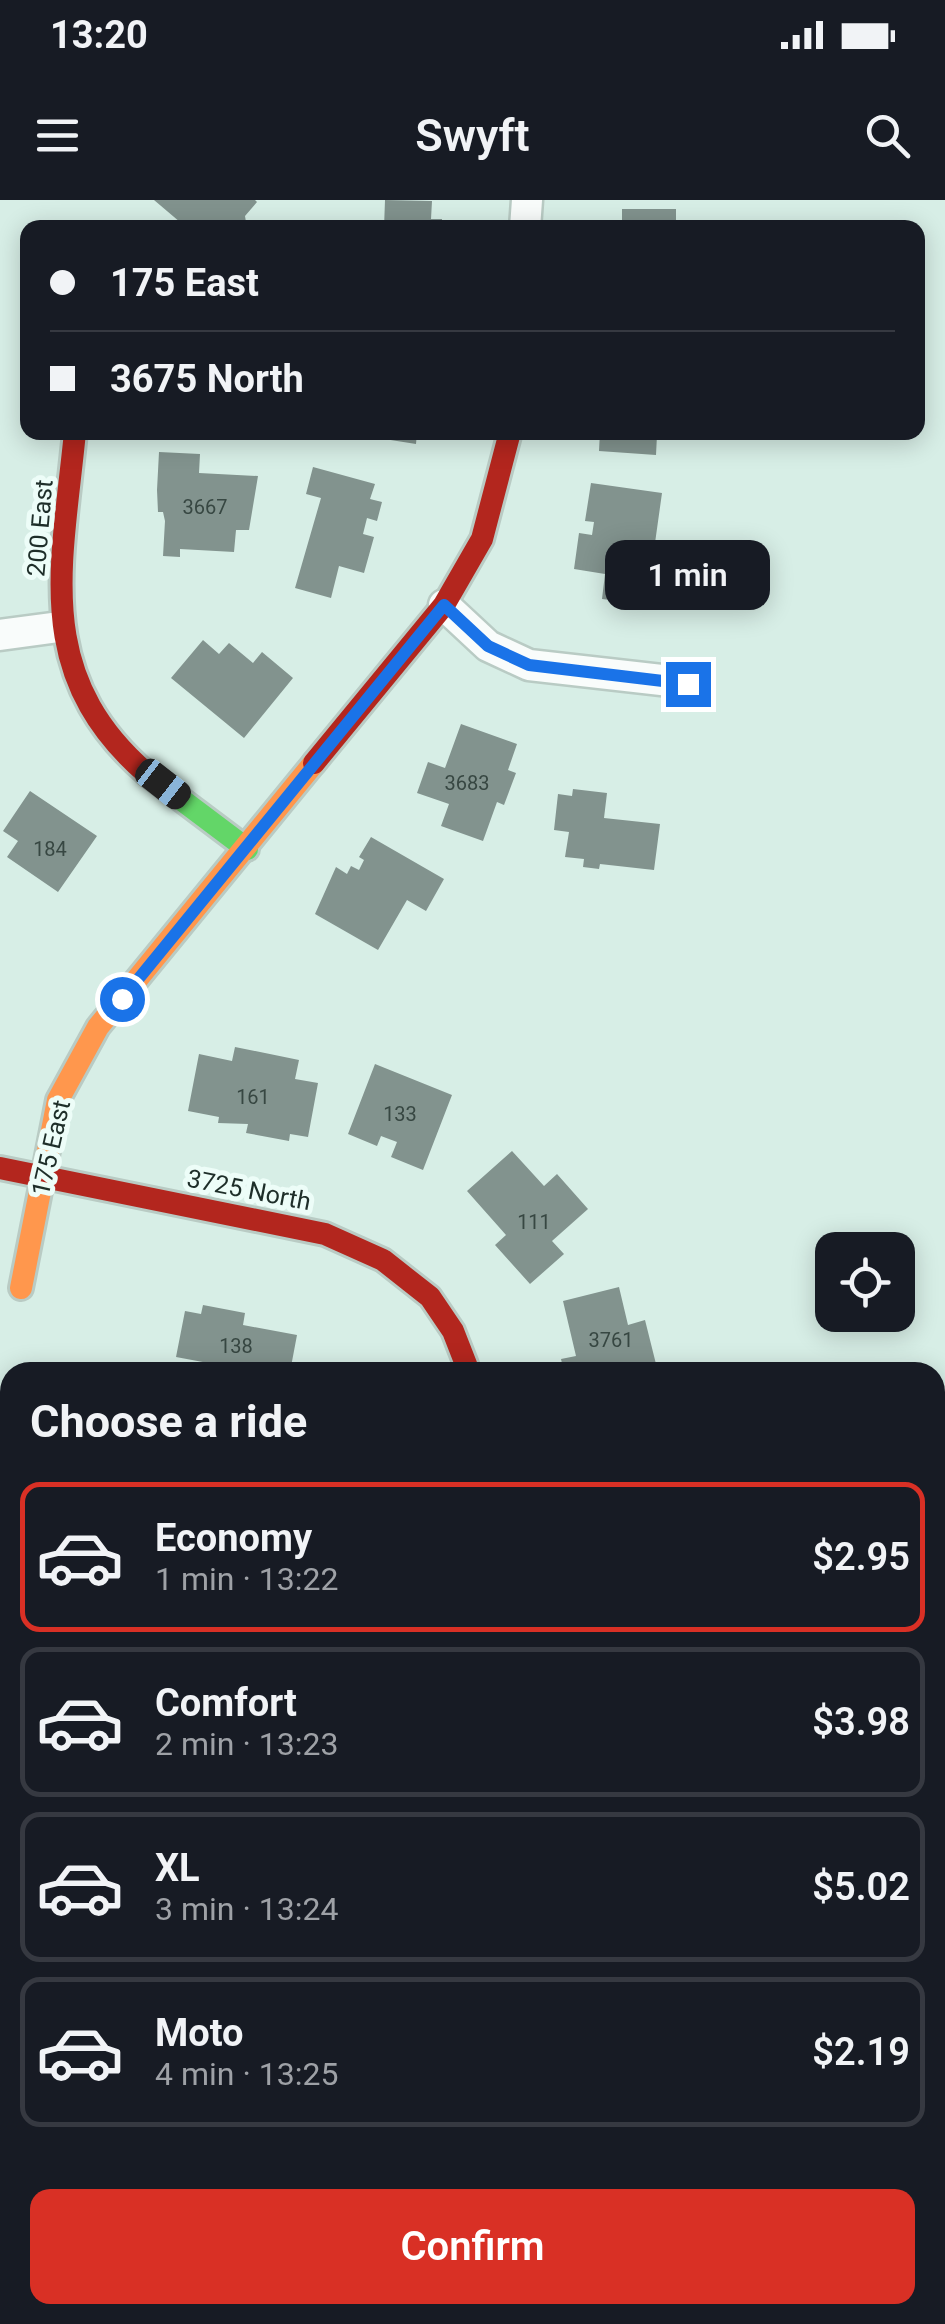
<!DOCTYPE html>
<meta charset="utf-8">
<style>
:root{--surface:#171b24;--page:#242831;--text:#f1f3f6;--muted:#9ea1a6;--line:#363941;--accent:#d93025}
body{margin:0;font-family:Roboto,sans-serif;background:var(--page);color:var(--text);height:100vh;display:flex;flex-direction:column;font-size:38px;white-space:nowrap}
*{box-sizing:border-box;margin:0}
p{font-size:32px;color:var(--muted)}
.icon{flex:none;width:55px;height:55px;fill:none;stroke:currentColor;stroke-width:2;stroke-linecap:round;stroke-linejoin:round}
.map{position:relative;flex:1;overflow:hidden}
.side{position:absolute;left:0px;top:1162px;width:945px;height:962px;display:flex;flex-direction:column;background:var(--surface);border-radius:30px 30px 0 0;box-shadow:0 5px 25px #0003}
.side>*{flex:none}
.top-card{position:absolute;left:20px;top:20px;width:905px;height:220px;border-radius:20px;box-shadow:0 5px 25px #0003;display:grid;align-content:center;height:220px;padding:0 30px;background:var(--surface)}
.tools{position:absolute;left:815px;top:1032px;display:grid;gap:20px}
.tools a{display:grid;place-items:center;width:100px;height:100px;border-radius:20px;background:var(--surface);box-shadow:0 5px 25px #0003;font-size:50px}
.end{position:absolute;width:45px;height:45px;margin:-22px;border:12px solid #1a73e8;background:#fff;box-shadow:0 0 0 5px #fff}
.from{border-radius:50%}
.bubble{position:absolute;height:70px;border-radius:20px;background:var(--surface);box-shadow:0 5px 25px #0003;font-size:32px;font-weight:600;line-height:70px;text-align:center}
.car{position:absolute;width:30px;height:60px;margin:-30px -15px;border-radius:12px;box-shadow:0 0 8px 2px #0007;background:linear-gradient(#222 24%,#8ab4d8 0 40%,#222 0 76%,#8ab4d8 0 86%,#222 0)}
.top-card b{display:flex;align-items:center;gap:35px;height:95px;font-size:38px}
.top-card b+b{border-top:2px solid var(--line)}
.top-card i{width:25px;height:25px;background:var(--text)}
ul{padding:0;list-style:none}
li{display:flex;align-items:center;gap:30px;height:150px;margin:0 20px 15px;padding:0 10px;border:5px solid var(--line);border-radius:20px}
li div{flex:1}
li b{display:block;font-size:38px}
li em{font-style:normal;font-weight:600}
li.selected{border-color:var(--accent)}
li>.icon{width:90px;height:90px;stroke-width:1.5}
h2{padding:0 30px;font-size:45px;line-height:120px}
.cta{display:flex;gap:20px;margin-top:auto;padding:20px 30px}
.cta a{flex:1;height:115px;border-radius:20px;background:var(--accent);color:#fff;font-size:40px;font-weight:600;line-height:115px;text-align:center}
.status{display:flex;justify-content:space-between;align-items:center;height:70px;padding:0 50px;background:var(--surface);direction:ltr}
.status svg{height:28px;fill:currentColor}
header{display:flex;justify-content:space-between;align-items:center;height:130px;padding:0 30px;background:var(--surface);font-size:45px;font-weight:600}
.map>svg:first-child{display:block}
.building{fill:#82938e}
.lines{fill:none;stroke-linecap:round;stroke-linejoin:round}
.street-casing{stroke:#b9cbc4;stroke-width:35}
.fast-casing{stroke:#b9cbc4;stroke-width:28}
.slow-casing{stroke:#b9cbc4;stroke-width:28}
.jam-casing{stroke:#b9cbc4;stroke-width:28}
.street{stroke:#f9fcfb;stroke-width:30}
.fast{stroke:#63d668;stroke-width:22}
.slow{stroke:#ff974d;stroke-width:22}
.jam{stroke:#b3261e;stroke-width:22}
.route{stroke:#1a73e8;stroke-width:12}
.labels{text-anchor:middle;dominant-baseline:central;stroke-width:10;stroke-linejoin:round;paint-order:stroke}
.number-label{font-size:20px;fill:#374742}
.street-label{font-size:25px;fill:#1e2e29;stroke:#edfdf8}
</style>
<div class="status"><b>13:20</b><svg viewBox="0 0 49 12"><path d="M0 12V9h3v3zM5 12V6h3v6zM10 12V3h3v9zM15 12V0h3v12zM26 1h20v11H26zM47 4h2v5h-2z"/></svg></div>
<header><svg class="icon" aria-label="menu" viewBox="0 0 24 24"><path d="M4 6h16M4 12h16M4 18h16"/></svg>Swyft<svg class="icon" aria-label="search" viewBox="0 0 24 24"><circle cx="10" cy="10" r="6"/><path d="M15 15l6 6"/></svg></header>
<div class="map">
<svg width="945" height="2124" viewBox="0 0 945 2124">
<rect width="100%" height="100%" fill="#d7eee6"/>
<g class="building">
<polygon points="154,0 255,0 257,2 245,16 247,28 187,28"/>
<polygon points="385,0 432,1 431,19 442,19 442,28 384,28"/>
<rect x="622" y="9" width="54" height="19"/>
<polygon points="340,232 417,232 416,244"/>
<polygon points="600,232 668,232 668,236 657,235 656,255 599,251"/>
<polygon points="159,252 200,254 199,273 258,276 249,330 236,330 234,352 180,349 180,357 163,356 165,321 163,312 158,312 157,290"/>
<polygon points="313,267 375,284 370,299 382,302 377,321 367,318 363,334 374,337 364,373 339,366 331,398 295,388 321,298 306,294"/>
<polygon points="591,283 662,293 655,343 682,346 676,385 646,380 643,404 602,399 605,374 574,369 579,333 592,335 594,322 585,321"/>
<polygon points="203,440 219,454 229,443 253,463 262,452 293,478 244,538 171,478"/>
<polygon points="461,524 517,544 508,570 516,573 504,605 497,602 483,641 441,626 449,604 417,593 428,562 445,568"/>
<polygon points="573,589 607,593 604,618 660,624 654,670 600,664 599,669 583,667 584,659 565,657 569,632 554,630 558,594 572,596"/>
<polygon points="30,591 97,636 58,692 7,657 18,641 3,631"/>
<polygon points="371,637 444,679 426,711 407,700 378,750 315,714 336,667 347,674 351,666 359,670 364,660 359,657"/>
<polygon points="235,847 299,860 295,879 318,883 308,937 290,934 289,941 246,933 248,924 218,923 219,917 188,911 199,854 232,861"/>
<polygon points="375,864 452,895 423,970 391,957 397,942 381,936 377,946 348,934"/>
<polygon points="512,951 544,986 557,974 588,1009 552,1041 564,1054 530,1084 495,1045 506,1035 467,991"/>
<polygon points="619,1087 628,1125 645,1120 658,1172 564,1172 561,1159 576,1156 563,1101"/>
<polygon points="203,1105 245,1113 243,1125 297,1135 290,1172 234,1172 235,1168 176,1157 185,1111 201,1114"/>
<polygon points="0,1461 10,1465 0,1491"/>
<polygon points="935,1900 945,1900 944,1994 935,1994"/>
<polygon points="10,1997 10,2069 4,2077 0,2074 0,2008"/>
<polygon points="93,2115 145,2115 144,2124 92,2124"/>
<polygon points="154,2115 195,2115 195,2121 177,2119 176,2122 153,2119"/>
<polygon points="228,2115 334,2115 332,2124 226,2124"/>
</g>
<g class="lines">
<g class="street-casing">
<g id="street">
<polyline points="525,28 527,0"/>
<polyline points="444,405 488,446 529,465 688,483"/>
<polyline points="0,435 59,427"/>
<polyline points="0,1591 10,1586"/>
<polyline points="935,1799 945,1794"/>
<polyline points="403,2124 404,2115"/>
</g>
</g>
<g class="fast-casing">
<polyline id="fast" points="146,573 247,649"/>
</g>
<g class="slow-casing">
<polyline id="slow" points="21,1088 58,900 98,827 314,563"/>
</g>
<g class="jam-casing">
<g id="jam">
<path d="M75,232C62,366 32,474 146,573"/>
<polyline points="314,563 444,405 482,339 510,232"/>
<polyline points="0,968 325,1034 383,1060 430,1097 453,1131 469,1172"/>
</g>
</g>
<use href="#street" class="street"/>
<use href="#fast" class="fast"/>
<use href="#slow" class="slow"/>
<use href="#jam" class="jam"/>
</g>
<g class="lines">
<polyline class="route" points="122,799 444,405 488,446 529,465 688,484"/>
</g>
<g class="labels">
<g class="number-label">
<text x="205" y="307">3667</text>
<text x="467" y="583">3683</text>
<text x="50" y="649">184</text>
<text x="253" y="897">161</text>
<text x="400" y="914">133</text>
<text x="534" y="1022">111</text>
<text x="611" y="1140">3761</text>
<text x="236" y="1146">138</text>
</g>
<g class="street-label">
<text transform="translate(40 328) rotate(-85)">200 East</text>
<text transform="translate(51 948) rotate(-77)">175 East</text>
<text transform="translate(249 990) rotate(11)">3725 North</text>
</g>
</g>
</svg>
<div class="tools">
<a><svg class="icon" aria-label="locate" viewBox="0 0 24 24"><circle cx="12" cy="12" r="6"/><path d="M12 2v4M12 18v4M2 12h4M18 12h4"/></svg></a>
</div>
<i class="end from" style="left:122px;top:799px"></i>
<i class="end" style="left:688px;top:484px"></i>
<div class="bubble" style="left:605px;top:340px;width:165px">1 min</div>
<i class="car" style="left:163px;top:584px;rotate:128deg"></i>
<div class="top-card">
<b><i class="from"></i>175 East</b>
<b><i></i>3675 North</b>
</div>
<section class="side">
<h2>Choose a ride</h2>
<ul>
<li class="selected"><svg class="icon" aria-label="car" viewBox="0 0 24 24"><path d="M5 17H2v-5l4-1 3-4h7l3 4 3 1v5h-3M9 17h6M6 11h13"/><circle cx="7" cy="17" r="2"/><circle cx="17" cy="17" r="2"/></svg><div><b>Economy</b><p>1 min · 13:22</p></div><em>$2.95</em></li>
<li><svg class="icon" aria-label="car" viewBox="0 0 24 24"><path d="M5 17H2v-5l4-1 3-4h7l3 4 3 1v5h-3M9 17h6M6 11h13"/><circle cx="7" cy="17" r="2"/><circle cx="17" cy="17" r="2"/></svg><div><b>Comfort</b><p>2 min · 13:23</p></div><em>$3.98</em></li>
<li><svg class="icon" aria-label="car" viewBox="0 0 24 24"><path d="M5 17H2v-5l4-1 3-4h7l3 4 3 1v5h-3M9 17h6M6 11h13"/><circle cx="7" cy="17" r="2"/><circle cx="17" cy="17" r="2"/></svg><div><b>XL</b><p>3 min · 13:24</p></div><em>$5.02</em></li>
<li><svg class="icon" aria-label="car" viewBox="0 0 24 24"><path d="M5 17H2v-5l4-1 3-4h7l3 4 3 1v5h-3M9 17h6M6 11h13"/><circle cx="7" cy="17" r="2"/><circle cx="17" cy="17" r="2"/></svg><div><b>Moto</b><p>4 min · 13:25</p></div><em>$2.19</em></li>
</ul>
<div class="cta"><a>Confirm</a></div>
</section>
</div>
